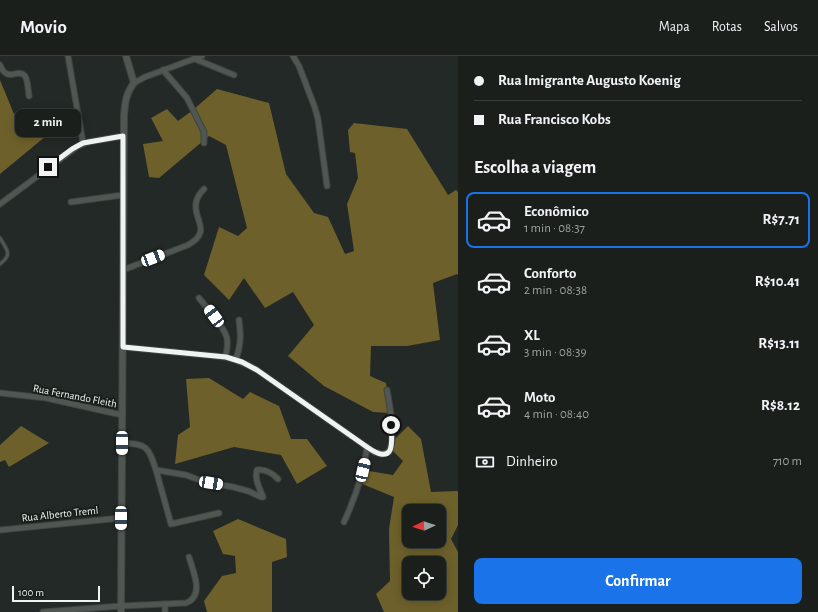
<!DOCTYPE html>
<html lang="pt">
<meta charset="utf-8">
<style>
:root{--surface:#1a1f1c;--page:#272c29;--text:#f1f3f6;--muted:#9fa2a3;--line:#383d3b;--accent:#1a73e8}
body{margin:0;font-family:"Alegreya Sans",sans-serif;background:var(--page);color:var(--text);height:100vh;display:flex;flex-direction:column;font-size:15px;white-space:nowrap}
*{box-sizing:border-box;margin:0}
p{font-size:13px;color:var(--muted)}
.icon{flex:none;width:22px;height:22px;fill:none;stroke:currentColor;stroke-width:2;stroke-linecap:round;stroke-linejoin:round}
.map{position:relative;flex:1;overflow:hidden}
.side{display:flex;flex-direction:column;background:var(--surface);width:360px}
.side>*{flex:none}
.guide{display:grid;align-content:center;height:88px;padding:0 16px;background:var(--surface)}
.needle{width:26px;rotate:266deg}
.controls{position:absolute;left:402px;top:448px;display:grid;gap:8px}
.controls a{display:grid;place-items:center;width:44px;height:44px;border-radius:8px;background:var(--surface);box-shadow:0 2px 10px #0003,0 0 0 1px var(--line);font-size:20px}
.scale{position:absolute;left:12px;bottom:10px;width:88px;box-sizing:border-box;padding-left:4px;border:2px solid #eff3f1;border-top:0;font-size:11px;line-height:14px;white-space:nowrap;color:#eff3f1;-webkit-text-stroke:3px #19201c;paint-order:stroke}
.end{position:absolute;width:18px;height:18px;margin:-9px;border:5px solid #eff3f1;background:#111;box-shadow:0 0 0 2px #111}
.from{border-radius:50%}
.bubble{position:absolute;height:28px;border-radius:8px;background:var(--surface);box-shadow:0 2px 10px #0003,0 0 0 1px var(--line);font-size:13px;font-weight:700;line-height:28px;text-align:center}
.car{position:absolute;width:12px;height:24px;margin:-12px -6px;border-radius:5px;box-shadow:0 0 3px 1px #0007;background:linear-gradient(#fff 24%,#345 0 40%,#fff 0 76%,#345 0 86%,#fff 0)}
.guide b{display:flex;align-items:center;gap:14px;height:38px;font-size:15px}
.guide b+b{border-top:1px solid var(--line)}
.guide i{width:10px;height:10px;background:var(--text)}
ul{padding:0;list-style:none}
li{display:flex;align-items:center;gap:12px;height:56px;margin:0 8px 6px;padding:0 8px;border:2px solid transparent;border-radius:8px}
li div{flex:1}
li b{display:block;font-size:15px}
li em{font-style:normal;font-weight:700}
li.selected{border-color:var(--accent)}
li>.icon{width:36px;height:36px;stroke-width:1.5}
h2{padding:0 16px;font-size:18px;line-height:48px}
.pay{display:flex;align-items:center;gap:10px;height:44px;padding:0 16px;font-size:15px}
.pay p{margin-inline-start:auto}
.cta{display:flex;gap:8px;margin-top:auto;padding:8px 16px}
.cta a{flex:1;height:46px;border-radius:8px;background:var(--accent);color:#fff;font-size:16px;font-weight:700;line-height:46px;text-align:center}
header{display:flex;align-items:center;gap:24px;box-sizing:border-box;height:56px;padding:0 20px;background:var(--surface);border-bottom:1px solid var(--line)}
header strong{font-size:19px}
nav{display:flex;gap:22px;margin-inline-start:auto;font-size:14px}
main{display:flex;flex:1;min-height:0}
.map>svg:first-child{display:block}
.forest{fill:#6d602b;fill-rule:evenodd}
.lines{fill:none;stroke-linecap:round;stroke-linejoin:round}
.service-casing{stroke:#3e4441;stroke-width:4.5}
.minor-casing{stroke:#3e4441;stroke-width:7}
.tertiary-casing{stroke:#3e4441;stroke-width:8}
.service{stroke:#505753;stroke-width:2.5}
.minor{stroke:#505753;stroke-width:5}
.tertiary{stroke:#505753;stroke-width:6}
.route{stroke:#eff3f1;stroke-width:5}
.labels{text-anchor:middle;dominant-baseline:central;stroke-width:4;stroke-linejoin:round;paint-order:stroke}
.street-label{font-size:11px;fill:#eff3f1;stroke:#19201c}
</style>
<header>
<strong>Movio</strong>
<nav><a>Mapa</a><a>Rotas</a><a>Salvos</a></nav>
</header>
<main>
<div class="map">
<svg width="458" height="556" viewBox="0 0 458 556">
<rect width="100%" height="100%" fill="#232926"/>
<g class="forest">
<polygon points="0,24 14,58 41,52 46,80 0,118"/>
<polygon points="217,33 269,47 286,118 314,157 328,161 345,198 354,195 347,148 358,122 355,97 350,96 348,74 354,67 407,73 448,139 456,134 458,136 458,219 457,218 433,227 440,284 407,290 371,290 370,320 386,327 390,357 373,356 324,330 288,300 314,269 293,236 265,252 244,222 229,244 204,219 219,171 238,180 247,172 226,89 209,80 159,122 149,121 143,88 163,85 151,62 167,53 178,65 193,54"/>
<polygon points="209,322 243,343 250,336 279,350 291,383 307,383 327,410 297,428 281,399 234,391 175,408 178,379 190,371 186,323"/>
<polygon points="21,370 49,387 9,411 5,404 0,406 0,389"/>
<path d="M408,370L421,383L431,436L458,435V469L451,483L458,496V556H384L376,538L390,525L389,473L394,441L360,427L363,414L393,419L403,405L391,393L392,386ZM409,455H439V485H409ZM409,507H439V537H409Z"/>
<polygon points="238,463 286,483 287,501 272,506 272,556 207,556 204,545 222,520 236,517 235,500 223,498 213,475"/>
</g>
<g class="lines">
<g class="service-casing">
<path id="service" d="M0,182C7,194 13,198 0,208"/>
</g>
<g class="minor-casing">
<g id="minor">
<polyline points="68,0 83,87"/>
<polyline points="293,0 299,10 315,52 318,63 327,130"/>
<polyline points="195,1 195,3 234,19"/>
<path d="M0,9C8,28 17,11 25,20C28,24 28,34 29,40"/>
<polyline points="163,14 187,42 204,76 204,87"/>
<polyline points="134,27 145,21 202,0"/>
<polyline points="71,146 123,139"/>
<polyline points="0,148 78,90 88,86 123,80"/>
<path d="M123,214L188,189C213,175 193,164 196,147C197,141 200,137 204,133"/>
<path d="M199,242C207,252 224,270 227,282C228,288 227,295 225,301"/>
<path d="M123,291L225,301C237,304 247,308 257,314L374,396L382,398L389,396C396,382 390,350 387,334"/>
<path d="M236,303C241,288 241,280 239,264"/>
<polyline points="0,337 46,342 122,359"/>
<path d="M122,387C147,388 148,390 156,414L186,419L205,426L233,431L248,435L261,441H263C260,433 254,423 257,414C265,413 272,417 278,423"/>
<polyline points="156,414 171,468 219,457"/>
<path d="M344,466C355,442 364,417 367,391"/>
<polyline points="0,474 121,462"/>
<path d="M43,556L121,550L186,547C205,540 193,515 189,501"/>
<polyline points="165,556 165,548"/>
</g>
</g>
<g class="tertiary-casing">
<path id="tertiary" d="M121,556L124,59C125,47 126,37 134,27L126,0"/>
</g>
<use href="#service" class="service"/>
<use href="#minor" class="minor"/>
<use href="#tertiary" class="tertiary"/>
</g>
<g class="lines">
<path class="route" d="M48,111L72,93L83,87L123,80V291L226,301L242,306L257,314L367,391C393,409 393,391 391,369"/>
</g>
<g class="labels">
<g class="street-label">
<text transform="translate(75 340) rotate(11)">Rua Fernando Fleith</text>
<text transform="translate(60 458) rotate(-6)">Rua Alberto Treml</text>
</g>
</g>
</svg>
<div class="controls">
<a><svg class="needle" viewBox="-14 -14 28 28"><path d="M0-13l5 13h-10z" fill="#e53935"/><path d="M0 13l5-13h-10z" fill="#9fa2a3"/></svg></a>
<a><svg class="icon" aria-label="locate" viewBox="0 0 24 24"><circle cx="12" cy="12" r="6"/><path d="M12 2v4M12 18v4M2 12h4M18 12h4"/></svg></a>
</div>
<div class="scale">100 m</div>
<i class="end from" style="left:391px;top:369px"></i>
<i class="end" style="left:48px;top:111px"></i>
<div class="bubble" style="left:15px;top:53px;width:66px">2 min</div>
<i class="car" style="left:153px;top:202px;rotate:69deg"></i>
<i class="car" style="left:214px;top:260px;rotate:323deg"></i>
<i class="car" style="left:122px;top:387px;rotate:180deg"></i>
<i class="car" style="left:363px;top:414px;rotate:13deg"></i>
<i class="car" style="left:211px;top:427px;rotate:99deg"></i>
<i class="car" style="left:121px;top:462px;rotate:180deg"></i>
</div>
<section class="side">
<div class="guide">
<b><i class="from"></i>Rua Imigrante Augusto Koenig</b>
<b><i></i>Rua Francisco Kobs</b>
</div>
<h2>Escolha a viagem</h2>
<ul>
<li class="selected"><svg class="icon" aria-label="car" viewBox="0 0 24 24"><path d="M5 17H2v-5l4-1 3-4h7l3 4 3 1v5h-3M9 17h6M6 11h13"/><circle cx="7" cy="17" r="2"/><circle cx="17" cy="17" r="2"/></svg><div><b>Econômico</b><p>1 min · 08:37</p></div><em>R$7.71</em></li>
<li><svg class="icon" aria-label="car" viewBox="0 0 24 24"><path d="M5 17H2v-5l4-1 3-4h7l3 4 3 1v5h-3M9 17h6M6 11h13"/><circle cx="7" cy="17" r="2"/><circle cx="17" cy="17" r="2"/></svg><div><b>Conforto</b><p>2 min · 08:38</p></div><em>R$10.41</em></li>
<li><svg class="icon" aria-label="car" viewBox="0 0 24 24"><path d="M5 17H2v-5l4-1 3-4h7l3 4 3 1v5h-3M9 17h6M6 11h13"/><circle cx="7" cy="17" r="2"/><circle cx="17" cy="17" r="2"/></svg><div><b>XL</b><p>3 min · 08:39</p></div><em>R$13.11</em></li>
<li><svg class="icon" aria-label="car" viewBox="0 0 24 24"><path d="M5 17H2v-5l4-1 3-4h7l3 4 3 1v5h-3M9 17h6M6 11h13"/><circle cx="7" cy="17" r="2"/><circle cx="17" cy="17" r="2"/></svg><div><b>Moto</b><p>4 min · 08:40</p></div><em>R$8.12</em></li>
</ul>
<div class="pay"><svg class="icon" aria-label="cash" viewBox="0 0 24 24"><path d="M3 7h18v10H3z"/><circle cx="12" cy="12" r="2"/></svg>Dinheiro<p>710 m</p></div>
<div class="cta"><a>Confirmar</a></div>
</section>
</main>
